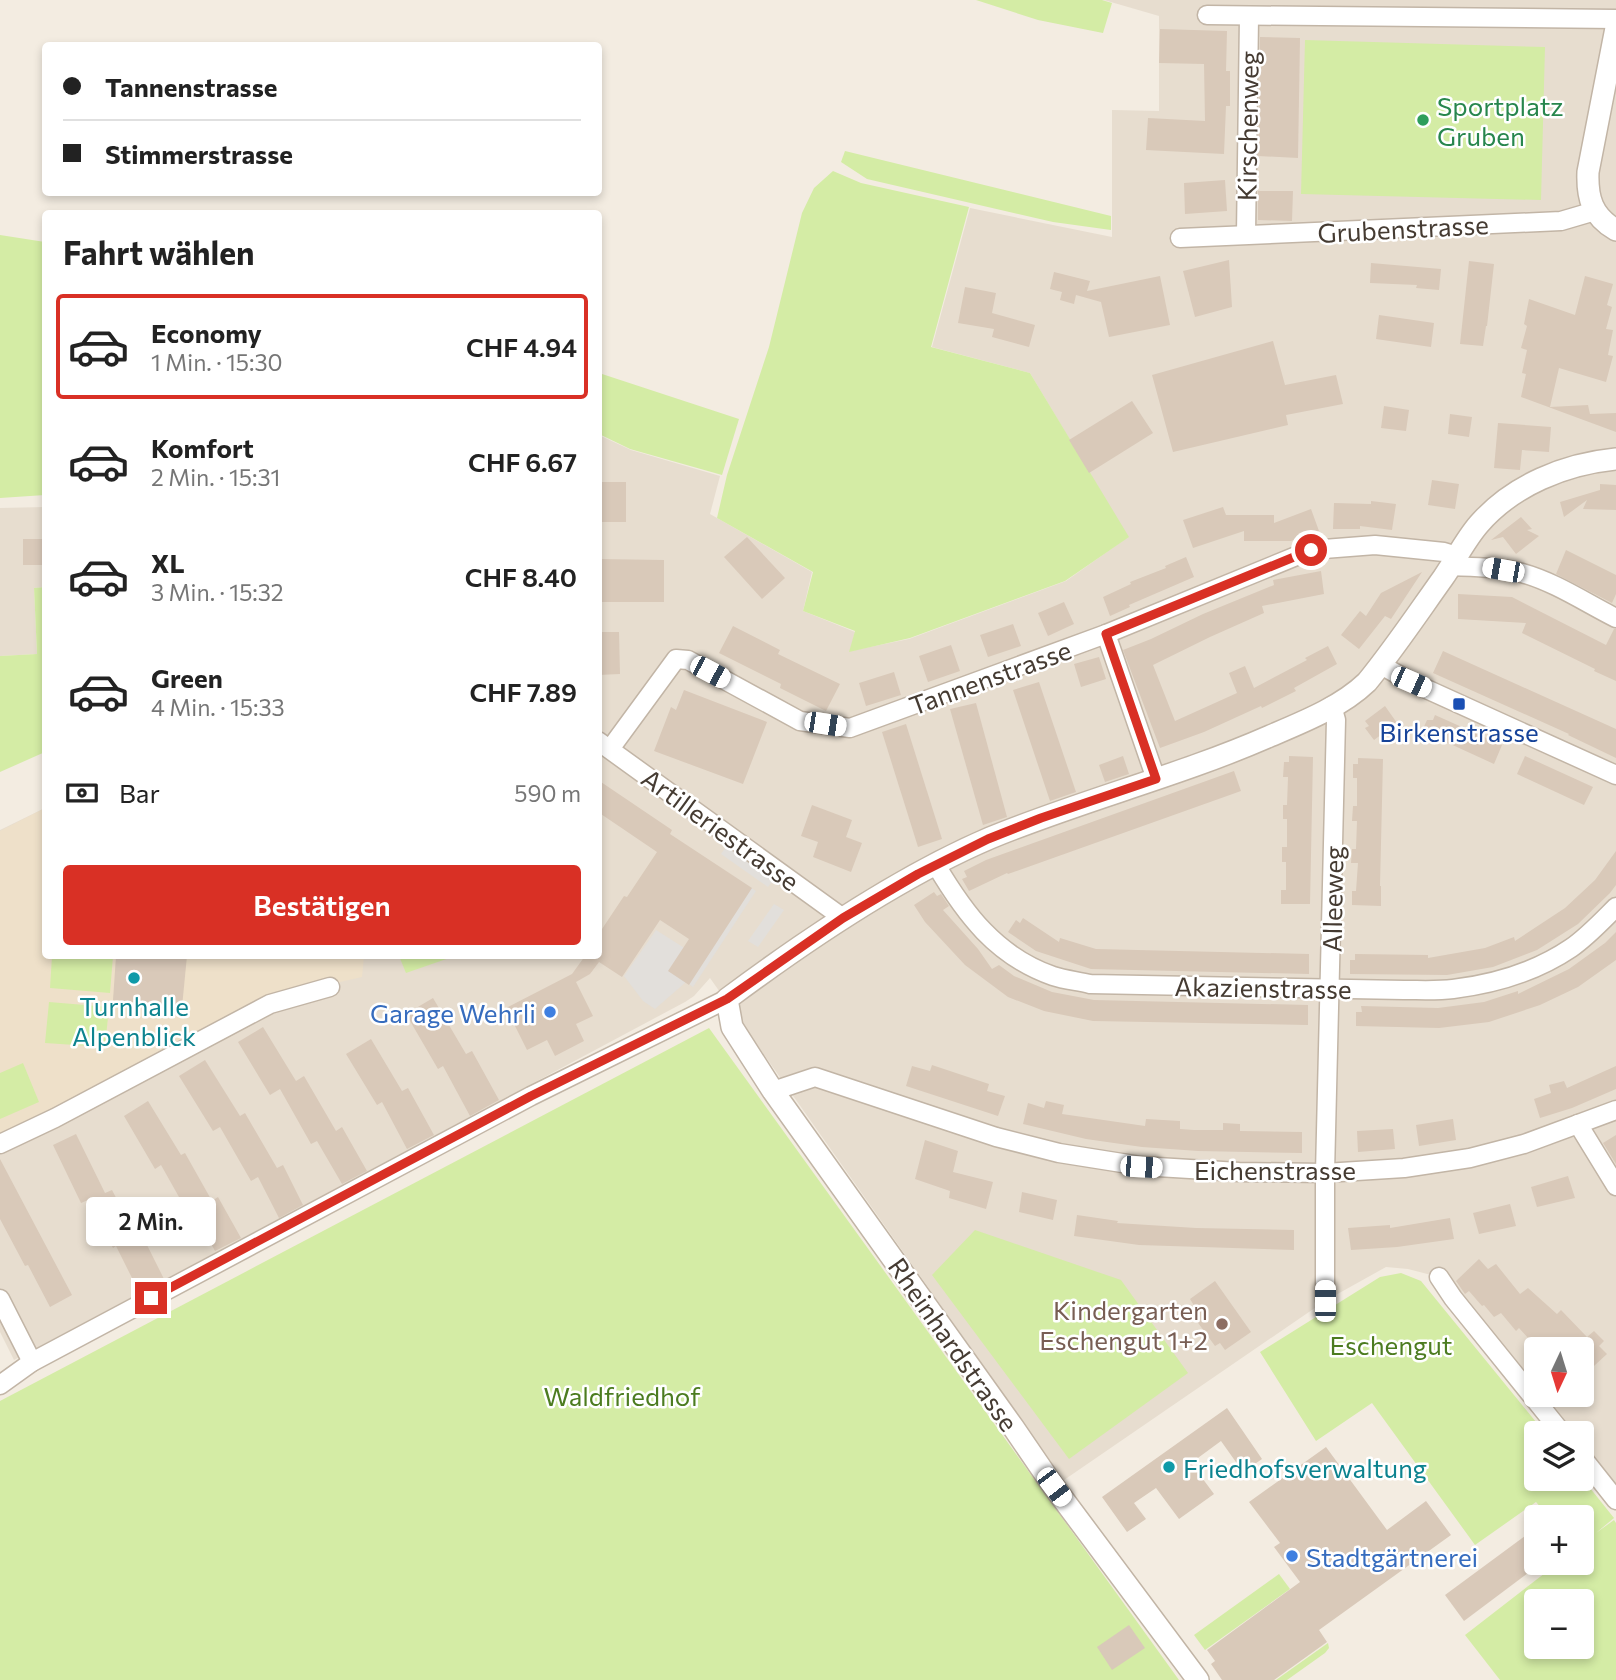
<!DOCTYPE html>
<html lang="de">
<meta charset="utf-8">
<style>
:root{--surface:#fff;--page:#f6f6f6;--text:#222;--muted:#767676;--line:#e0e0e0;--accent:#d93025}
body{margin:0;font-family:Commissioner,sans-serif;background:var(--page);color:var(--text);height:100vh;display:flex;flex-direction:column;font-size:26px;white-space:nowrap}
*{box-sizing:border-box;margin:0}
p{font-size:23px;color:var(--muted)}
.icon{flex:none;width:38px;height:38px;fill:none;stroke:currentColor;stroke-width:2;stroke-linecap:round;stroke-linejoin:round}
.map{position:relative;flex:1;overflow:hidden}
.side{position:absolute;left:42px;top:210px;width:560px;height:749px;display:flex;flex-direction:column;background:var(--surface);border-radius:7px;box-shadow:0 4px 10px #0003}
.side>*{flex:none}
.guide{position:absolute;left:42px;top:42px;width:560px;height:154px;border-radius:7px;box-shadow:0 4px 10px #0003;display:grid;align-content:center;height:154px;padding:0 21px;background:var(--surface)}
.needle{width:46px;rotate:184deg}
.buttons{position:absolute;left:1524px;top:1337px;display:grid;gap:14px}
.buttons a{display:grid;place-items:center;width:70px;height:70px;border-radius:7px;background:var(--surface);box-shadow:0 4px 10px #0003;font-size:35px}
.end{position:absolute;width:32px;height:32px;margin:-16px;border:9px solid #d93025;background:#fff;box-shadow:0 0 0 4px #fff}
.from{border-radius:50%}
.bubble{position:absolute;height:49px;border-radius:7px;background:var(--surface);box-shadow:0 4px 10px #0003;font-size:23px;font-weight:600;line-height:49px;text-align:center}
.car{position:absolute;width:21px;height:42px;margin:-21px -10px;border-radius:9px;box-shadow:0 0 5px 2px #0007;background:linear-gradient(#fff 24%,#345 0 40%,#fff 0 76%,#345 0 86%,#fff 0)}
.guide b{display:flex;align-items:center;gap:24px;height:66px;font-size:26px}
.guide b+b{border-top:2px solid var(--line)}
.guide i{width:18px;height:18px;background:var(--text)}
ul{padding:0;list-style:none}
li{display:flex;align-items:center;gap:21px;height:105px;margin:0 14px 10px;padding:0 7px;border:4px solid transparent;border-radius:7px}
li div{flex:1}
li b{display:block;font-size:26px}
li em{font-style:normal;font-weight:600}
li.selected{border-color:var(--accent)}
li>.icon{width:63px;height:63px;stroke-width:1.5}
h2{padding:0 21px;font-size:32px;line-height:84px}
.pay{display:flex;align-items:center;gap:18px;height:77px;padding:0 21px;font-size:26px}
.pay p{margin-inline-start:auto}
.action{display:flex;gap:14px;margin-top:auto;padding:14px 21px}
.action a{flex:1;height:80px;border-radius:7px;background:var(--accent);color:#fff;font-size:28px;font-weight:600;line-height:80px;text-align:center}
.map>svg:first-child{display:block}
.residential{fill:#e7ddcf;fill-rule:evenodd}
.education{fill:#eee0c9}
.green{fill:#d4eca5;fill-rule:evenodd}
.parking{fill:#e2dfdb}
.building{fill:#d9c9b9}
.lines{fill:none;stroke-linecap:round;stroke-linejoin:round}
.minor-casing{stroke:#c2b5a6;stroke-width:21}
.tertiary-casing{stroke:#c2b5a6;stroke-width:24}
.minor{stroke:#fff;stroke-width:18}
.tertiary{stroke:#fff;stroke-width:21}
.route{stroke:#d93025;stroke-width:9}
.leisure-dot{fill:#2e9e5b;stroke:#fff;stroke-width:2.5}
.transit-dot{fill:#1a4fb4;stroke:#fff;stroke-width:2.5}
.culture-dot{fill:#0f9aa8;stroke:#fff;stroke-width:2.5}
.shop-dot{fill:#3f7fe0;stroke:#fff;stroke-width:2.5}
.education-dot{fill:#8d6e63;stroke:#fff;stroke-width:2.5}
.labels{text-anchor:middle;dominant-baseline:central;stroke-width:5;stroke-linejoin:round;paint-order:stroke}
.leisure-label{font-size:26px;fill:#27864d;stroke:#fff;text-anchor:start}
.street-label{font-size:26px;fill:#453b32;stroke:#fff}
.transit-label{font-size:26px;fill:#164399;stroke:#fff}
.culture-label{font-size:26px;fill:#0d838f;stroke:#fff}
.shop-label{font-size:26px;fill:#366cbe;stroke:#fff;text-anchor:end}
.education-label{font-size:26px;fill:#785e54;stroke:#fff;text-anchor:end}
.park-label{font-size:26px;fill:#4c7c20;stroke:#fff}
</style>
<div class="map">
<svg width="1616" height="1680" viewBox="0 0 1616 1680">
<rect width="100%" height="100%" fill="#f3ece1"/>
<g class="residential">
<path d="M1104,0H1616V1500L1582,1457V1433H1562L1439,1277L1408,1269L1386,1267L1325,1301L1064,1480L710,978L694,996L685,1002L14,1360L0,1332V830L45,808L46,956H598L599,435L631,450L720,476L710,514L812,572L803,611L855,632L850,651L909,639L1066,581L1128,537L1030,373L932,347L970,208L1112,237V110L1159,111V16ZM1536,1349H1582V1395H1536Z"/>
<polygon points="45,507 45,587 34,588 37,654 0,656 0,508"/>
</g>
<polygon class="education" points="45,808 46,956 364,956 362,977 269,998 49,1115 0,1136 0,831"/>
<g class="green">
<polygon points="976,0 1102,0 1112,3 1103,33 1038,20"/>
<polygon points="1305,40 1545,47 1541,200 1301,194"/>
<polygon points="845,151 1111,216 1111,230 1053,222 867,179 841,162"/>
<polygon points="833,171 861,183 969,207 931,347 1030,373 1129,537 1065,581 910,638 849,652 855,631 803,611 813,572 717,518 727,475 769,347 802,213 814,188"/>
<polygon points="0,235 45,242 45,495 0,498"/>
<polygon points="599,373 739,419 722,475 630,449 599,434"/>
<polygon points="45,587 45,752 0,772 0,656 37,654 34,588"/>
<polygon points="52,956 113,956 110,993 50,988"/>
<polygon points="399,956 455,956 406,973"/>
<polygon points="49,1002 109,1007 105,1047 45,1043"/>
<polygon points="709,1028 1179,1680 0,1680 0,1401"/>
<polygon points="23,1063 39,1102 0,1119 0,1073"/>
<polygon points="975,1230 1121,1280 1188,1373 1069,1459 932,1275"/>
<path d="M1401,1273L1421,1281L1545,1433H1536V1479L1582,1478L1614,1518L1596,1533L1614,1520L1616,1523V1680H1500L1465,1635L1558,1563H1582V1517H1549L1536,1502L1475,1545L1372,1403L1316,1441L1260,1352L1380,1277ZM1536,1601H1582V1647H1536Z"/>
<polygon points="1279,1574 1290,1589 1205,1650 1194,1635"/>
<polygon points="1328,1643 1329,1648 1325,1653 1287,1680 1276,1680"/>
</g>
<g class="parking">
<polygon points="728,844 775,878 768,887 721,854"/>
<polygon points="732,875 756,891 693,987 686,982 655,1009 643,1001 624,976 656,930 686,949"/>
<polygon points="774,904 784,910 758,947 748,941"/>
</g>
<g class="building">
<polygon points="1160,29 1227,31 1226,71 1230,71 1230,106 1226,106 1224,154 1146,150 1148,118 1205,121 1204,64 1159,63"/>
<polygon points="1260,37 1300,38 1298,158 1258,156"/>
<polygon points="1225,180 1227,211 1185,214 1184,183"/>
<polygon points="1258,191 1293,191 1292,221 1258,220"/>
<polygon points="1229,260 1232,307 1195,317 1183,271"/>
<polygon points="1469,261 1494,264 1487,326 1486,326 1483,346 1460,344"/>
<polygon points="1371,263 1441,269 1439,290 1416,288 1417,285 1370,283"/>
<polygon points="1054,272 1090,281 1087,291 1160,276 1170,325 1109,337 1101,302 1076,295 1074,304 1060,300 1062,292 1050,289"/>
<polygon points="1585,276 1613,284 1607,305 1612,307 1606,329 1613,330 1608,355 1613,356 1606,382 1559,368 1550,407 1588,405 1590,414 1616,413 1616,432 1521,397 1526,374 1522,373 1527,350 1521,348 1527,326 1524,324 1529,299 1575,315"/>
<polygon points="965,287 996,293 992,313 1035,325 1029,347 992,337 994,329 958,323"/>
<polygon points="1379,315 1434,323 1431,347 1376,339"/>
<polygon points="1273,341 1285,385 1336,375 1343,404 1286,415 1288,425 1173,452 1152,375"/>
<polygon points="1132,401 1153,433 1089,473 1069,440"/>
<polygon points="1384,406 1409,410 1406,431 1381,428"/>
<polygon points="1450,414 1472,417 1469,437 1448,434"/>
<polygon points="1498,423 1551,427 1549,452 1522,450 1520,470 1494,468"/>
<polygon points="1432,480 1459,484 1455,509 1428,505"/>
<rect x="598" y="482" width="28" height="40"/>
<polygon points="1600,484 1616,485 1616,510 1583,509 1587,500 1564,517 1560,502 1600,490"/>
<polygon points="1371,501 1396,504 1392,530 1360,526 1360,529 1333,529 1334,503 1371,504"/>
<polygon points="1223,507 1226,515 1274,515 1274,523 1311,509 1319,531 1291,541 1244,541 1244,531 1193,548 1183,520"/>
<polygon points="1521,517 1532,529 1527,530 1539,536 1516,554 1503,537 1491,540"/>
<polygon points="747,537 785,578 762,599 724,557"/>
<rect x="23" y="539" width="23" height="26"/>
<polygon points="1566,550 1616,575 1616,594 1612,603 1556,574"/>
<polygon points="1186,557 1194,577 1129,605 1130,607 1110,616 1103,597 1131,584 1130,582 1166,568 1165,566"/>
<polygon points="598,559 664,560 664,602 598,602"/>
<polygon points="1321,571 1324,594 1262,606 1264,613 1210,637 1153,665 1175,721 1237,693 1229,673 1245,666 1254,688 1307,660 1305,658 1328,646 1337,664 1294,688 1296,691 1262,708 1261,706 1204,732 1160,748 1123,650 1151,639 1203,614 1274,585 1273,580"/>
<polygon points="1422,572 1391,619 1385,616 1359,649 1341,635 1360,611 1366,616 1381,593"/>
<polygon points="1458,594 1512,597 1606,645 1614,629 1616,629 1616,681 1594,671 1595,669 1522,633 1526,623 1458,619"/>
<polygon points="1064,602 1074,624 1048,636 1038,613"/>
<polygon points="1013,624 1021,646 988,657 980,635"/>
<polygon points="733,626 780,650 778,654 840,684 826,711 780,688 781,684 719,653"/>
<polygon points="598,632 619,632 620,674 598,675"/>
<polygon points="951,645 960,671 928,682 919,656"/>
<polygon points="1443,651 1616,729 1616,758 1568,735 1569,734 1433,673"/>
<polygon points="1099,657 1106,679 1081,687 1074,664"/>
<polygon points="894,672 901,695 866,706 859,683"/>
<polygon points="1039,682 1076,792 1050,801 1013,690"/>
<polygon points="684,690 767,722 743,784 654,751 671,707 676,710"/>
<polygon points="976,703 1007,817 983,825 950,709"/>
<polygon points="1385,706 1397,723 1374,740 1365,728 1369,726 1365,721"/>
<polygon points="1435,715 1502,745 1494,764 1422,731 1427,720 1433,720"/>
<polygon points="906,724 942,839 918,847 882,732"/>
<polygon points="1123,756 1129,774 1105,782 1099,765"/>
<polygon points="1289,756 1313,757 1310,904 1281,904 1281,890 1286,890 1286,862 1282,862 1282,847 1287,847 1287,819 1283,819 1283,805 1287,805 1288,777 1283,777 1284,762 1289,762"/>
<polygon points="1525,756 1593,787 1584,805 1517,774"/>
<polygon points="1358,758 1383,759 1380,886 1381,886 1381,906 1352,905 1352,891 1356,891 1358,863 1351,863 1352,849 1356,849 1357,821 1352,821 1353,806 1357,806 1357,778 1353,778 1353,764 1358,764"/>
<polygon points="1234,771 1241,791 1008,874 1007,873 969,891 962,879 967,877 964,871 986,860"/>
<polygon points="598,780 672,830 670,834 752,888 689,985 668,971 689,939 660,920 622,977 599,962 590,974 576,982 593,1016 576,1024 584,1041 555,1056 547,1040 527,1050 506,1008 572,974 585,956 598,956 598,935 624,896 627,897 657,852 598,812"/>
<polygon points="812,805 852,820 846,837 862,843 851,872 813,857 818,842 801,836"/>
<polygon points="1616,851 1616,885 1610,893 1578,924 1537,950 1493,967 1447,975 1350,974 1350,960 1355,960 1355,954 1428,955 1428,958 1485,948 1514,937 1515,941 1565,908 1595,880"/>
<polygon points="934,892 937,896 941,894 949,906 943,910 978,949 992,969 999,965 1014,976 1052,992 1094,1000 1308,1005 1308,1025 1093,1021 1044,1011 1008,997 965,965 925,922 914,905"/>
<polygon points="1023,918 1059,942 1060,938 1096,949 1309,954 1309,974 1091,969 1036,951 1008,932 1016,920 1020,923"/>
<polygon points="1616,932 1616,960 1578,987 1540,1005 1489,1022 1439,1028 1356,1026 1356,1012 1362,1012 1361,1006 1438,1008 1484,1002 1518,991 1518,994 1569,969 1605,943"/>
<polygon points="116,956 187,956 182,1007 113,1000"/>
<polygon points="433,998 466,1054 472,1051 499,1100 470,1116 443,1066 438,1069 406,1014"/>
<polygon points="263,1027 296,1081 304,1076 336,1131 342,1127 367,1171 342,1184 317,1141 311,1144 280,1089 270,1095 238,1042"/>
<polygon points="371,1039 402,1091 408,1088 434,1135 407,1149 382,1102 377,1105 346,1054"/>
<polygon points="205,1060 240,1116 245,1113 277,1168 283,1165 303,1205 279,1218 258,1177 251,1181 220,1127 213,1131 179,1076"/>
<polygon points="932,1065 989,1084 987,1091 1005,1096 998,1116 906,1086 912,1066 930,1071"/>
<polygon points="1616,1066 1616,1089 1572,1108 1540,1118 1534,1099 1551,1093 1549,1085 1564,1081 1567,1088"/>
<polygon points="148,1101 181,1155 185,1153 212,1201 218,1197 241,1238 215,1251 193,1211 188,1213 161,1165 155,1169 124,1116"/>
<polygon points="1046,1101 1064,1105 1062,1114 1145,1126 1146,1119 1180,1121 1180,1129 1194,1130 1223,1130 1223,1123 1240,1124 1240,1131 1302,1132 1302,1153 1198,1151 1142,1147 1086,1139 1023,1124 1028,1103 1044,1108"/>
<polygon points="1453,1119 1456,1140 1419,1146 1416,1125"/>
<polygon points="1393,1129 1395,1149 1358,1152 1357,1131"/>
<polygon points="76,1134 105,1193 112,1190 137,1238 142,1235 164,1279 139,1292 116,1246 113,1248 88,1200 81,1203 53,1145"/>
<polygon points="1616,1135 1616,1164 1603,1143"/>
<polygon points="925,1140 958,1151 953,1172 993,1182 986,1209 949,1198 950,1191 915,1179"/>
<polygon points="0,1159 72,1295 50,1307 28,1265 25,1266 0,1219"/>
<polygon points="1568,1176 1575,1198 1537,1207 1531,1187"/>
<polygon points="1022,1192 1057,1200 1053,1220 1019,1212"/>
<polygon points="1510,1204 1516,1226 1479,1234 1473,1213"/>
<polygon points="1077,1215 1118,1221 1117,1223 1196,1228 1294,1230 1294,1250 1139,1245 1074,1236"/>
<polygon points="1450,1218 1454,1239 1397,1247 1351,1250 1348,1228 1390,1225 1390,1228"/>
<polygon points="1479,1259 1488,1269 1496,1264 1520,1294 1528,1288 1557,1314 1561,1310 1587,1337 1594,1331 1604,1341 1599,1346 1607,1354 1582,1377 1582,1349 1538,1349 1519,1328 1516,1331 1501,1313 1494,1317 1484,1305 1482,1306 1469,1291 1465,1294 1456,1281"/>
<polygon points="1215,1281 1251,1332 1225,1350 1220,1343 1215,1346 1193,1316 1198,1312 1190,1299"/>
<polygon points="1227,1408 1262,1459 1243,1472 1221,1441 1191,1463 1214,1494 1179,1519 1156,1488 1134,1503 1146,1519 1127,1532 1102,1497"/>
<polygon points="1326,1447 1387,1530 1426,1501 1451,1535 1319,1630 1327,1642 1274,1680 1222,1680 1211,1664 1215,1661 1207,1650 1300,1582 1274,1547 1280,1543 1249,1502"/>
<polygon points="1536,1528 1536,1567 1464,1621 1445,1595"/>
<polygon points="1129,1625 1145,1648 1112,1670 1097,1647"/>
</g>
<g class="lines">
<g class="minor-casing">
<g id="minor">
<polyline points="1207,15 1616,19"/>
<polyline points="1246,234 1249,17"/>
<polyline points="1180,238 1561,221 1595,211"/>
<path d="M1451,566C1475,567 1499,567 1522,573C1555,582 1586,603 1616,618"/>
<polyline points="1106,634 1156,779"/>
<polyline points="1381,665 1411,682 1616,775"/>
<polyline points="598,741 843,918"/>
<polyline points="610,749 676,659 688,660 800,721 850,728 1106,634 1311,550 1375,545 1444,552 1457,556"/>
<path d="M936,865C965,914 996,956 1053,976C1065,980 1078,981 1090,984L1404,990C1420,990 1437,991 1453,989C1494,984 1537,971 1571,948C1587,937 1602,921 1616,907"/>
<polyline points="773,1091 815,1077 996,1137 1059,1153 1141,1166 1239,1172 1325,1173 1404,1168 1470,1158 1524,1144 1616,1110"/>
<polyline points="1578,1124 1616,1186"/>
<polyline points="0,1144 55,1118 270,1004 330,987"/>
<polyline points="1439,1277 1453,1298 1562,1433"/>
<polyline points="0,1299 32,1362"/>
<polyline points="1325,1301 1325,1173 1336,720 1332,706"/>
<polyline points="0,1385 32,1362 531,1096 727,999"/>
<polyline points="1582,1457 1616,1500"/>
</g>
</g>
<g class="tertiary-casing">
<g id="tertiary">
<path d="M1616,28L1588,172C1587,198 1592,216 1616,230"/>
<path d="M1198,1680L1054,1487L1013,1427L773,1091L732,1027L727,999C806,940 899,877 990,838C1082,800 1179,776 1270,736C1303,722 1341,707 1367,682C1394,649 1418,613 1443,578C1455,561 1465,540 1479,524C1513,485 1565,464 1616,459"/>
</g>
</g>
<use href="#minor" class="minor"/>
<use href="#tertiary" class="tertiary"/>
</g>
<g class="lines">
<polyline class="route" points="151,1298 531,1096 727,999 843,918 918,874 988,839 1041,818 1156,779 1106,634 1311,550"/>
</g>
<circle class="leisure-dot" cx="1423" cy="120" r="7"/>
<rect class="transit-dot" x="1452" y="697" width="14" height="14" rx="3.5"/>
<g class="culture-dot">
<circle cx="134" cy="978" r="7"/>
<circle cx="1169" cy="1467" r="7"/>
</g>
<g class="shop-dot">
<circle cx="550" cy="1012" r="7"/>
<circle cx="1292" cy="1556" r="7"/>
</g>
<circle class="education-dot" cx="1222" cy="1324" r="7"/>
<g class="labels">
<g class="leisure-label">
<text x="1437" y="105">Sportplatz<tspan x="1437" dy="30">Gruben</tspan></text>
</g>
<g class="street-label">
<text transform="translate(1247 126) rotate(-89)">Kirschenweg</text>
<text transform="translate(1403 228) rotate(-3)">Grubenstrasse</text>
<text transform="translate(990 677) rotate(-20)">Tannenstrasse</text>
<text transform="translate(721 829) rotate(36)">Artilleriestrasse</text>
<text transform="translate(1332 899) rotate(-89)">Alleeweg</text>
<text transform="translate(1263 987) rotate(1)">Akazienstrasse</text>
<text x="1275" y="1169">Eichenstrasse</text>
<text transform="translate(954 1344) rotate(55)">Rheinhardstrasse</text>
</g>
<g class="transit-label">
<text x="1459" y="731">Birkenstrasse</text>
</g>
<g class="culture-label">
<text x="134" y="1005">Turnhalle<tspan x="134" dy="30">Alpenblick</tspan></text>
<text x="1183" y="1467" text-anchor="start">Friedhofsverwaltung</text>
</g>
<g class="shop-label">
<text x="536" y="1012">Garage Wehrli</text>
<text x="1306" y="1556" text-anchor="start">Stadtgärtnerei</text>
</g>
<g class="education-label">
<text x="1208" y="1309">Kindergarten<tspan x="1208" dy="30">Eschengut 1+2</tspan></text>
</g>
<g class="park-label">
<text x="1391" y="1344">Eschengut</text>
<text x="622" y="1395">Waldfriedhof</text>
</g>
</g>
</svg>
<div class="buttons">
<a><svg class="needle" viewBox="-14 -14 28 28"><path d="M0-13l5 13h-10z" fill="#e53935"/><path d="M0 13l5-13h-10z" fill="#767676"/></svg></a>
<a><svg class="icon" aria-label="layers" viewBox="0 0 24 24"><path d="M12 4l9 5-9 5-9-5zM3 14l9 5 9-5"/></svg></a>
<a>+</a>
<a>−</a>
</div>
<i class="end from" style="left:1311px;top:550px"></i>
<i class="end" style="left:151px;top:1298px"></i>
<div class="bubble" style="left:86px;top:1197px;width:130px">2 Min.</div>
<i class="car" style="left:1503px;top:570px;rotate:280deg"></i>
<i class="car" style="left:710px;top:672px;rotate:118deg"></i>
<i class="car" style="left:1411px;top:682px;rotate:114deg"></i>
<i class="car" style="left:825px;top:724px;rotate:99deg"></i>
<i class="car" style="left:1141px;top:1167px;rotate:93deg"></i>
<i class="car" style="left:1325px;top:1301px;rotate:0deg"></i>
<i class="car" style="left:1054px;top:1487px;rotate:143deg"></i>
<div class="guide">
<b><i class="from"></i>Tannenstrasse</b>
<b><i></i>Stimmerstrasse</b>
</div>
<section class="side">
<h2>Fahrt wählen</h2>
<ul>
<li class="selected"><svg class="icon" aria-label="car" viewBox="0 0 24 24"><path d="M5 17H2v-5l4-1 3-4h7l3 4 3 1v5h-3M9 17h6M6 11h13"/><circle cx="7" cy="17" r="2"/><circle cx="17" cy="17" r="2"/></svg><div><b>Economy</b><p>1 Min. · 15:30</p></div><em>CHF 4.94</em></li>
<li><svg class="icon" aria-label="car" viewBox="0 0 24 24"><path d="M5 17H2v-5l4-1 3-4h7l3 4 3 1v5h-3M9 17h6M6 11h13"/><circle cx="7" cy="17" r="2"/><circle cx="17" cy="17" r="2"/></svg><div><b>Komfort</b><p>2 Min. · 15:31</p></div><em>CHF 6.67</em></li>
<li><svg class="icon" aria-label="car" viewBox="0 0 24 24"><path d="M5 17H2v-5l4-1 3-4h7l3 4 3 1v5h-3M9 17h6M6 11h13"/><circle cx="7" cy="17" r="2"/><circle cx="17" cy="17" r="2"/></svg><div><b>XL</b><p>3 Min. · 15:32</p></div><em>CHF 8.40</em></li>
<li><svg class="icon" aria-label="car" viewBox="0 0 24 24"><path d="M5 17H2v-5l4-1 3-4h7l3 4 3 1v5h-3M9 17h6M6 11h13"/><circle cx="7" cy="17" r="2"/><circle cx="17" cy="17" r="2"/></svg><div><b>Green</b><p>4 Min. · 15:33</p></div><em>CHF 7.89</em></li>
</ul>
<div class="pay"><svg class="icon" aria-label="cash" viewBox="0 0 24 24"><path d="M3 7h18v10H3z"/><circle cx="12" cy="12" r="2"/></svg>Bar<p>590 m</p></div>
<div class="action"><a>Bestätigen</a></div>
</section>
</div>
